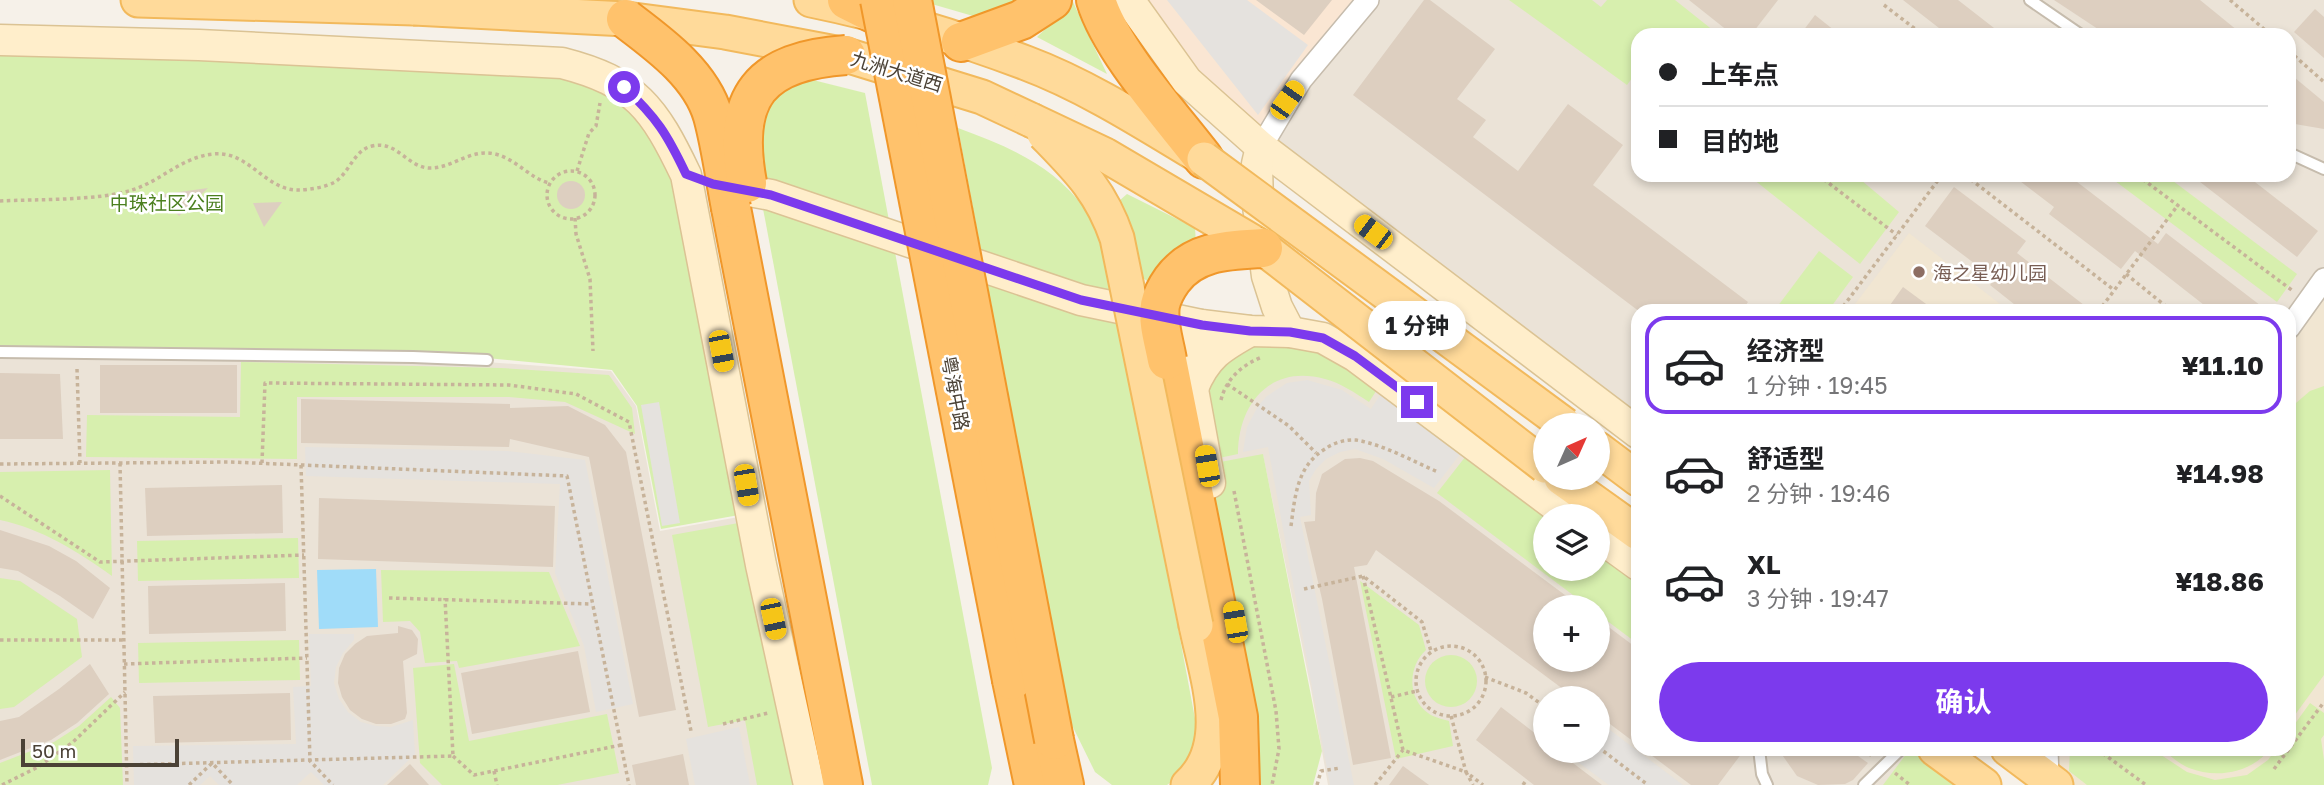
<!DOCTYPE html>
<html lang="zh">
<meta charset="utf-8">
<style>
:root{--surface:#fff;--page:#f2f2f2;--text:#202124;--muted:#757577;--line:#e0e0e0;--accent:#7c3aed}
body{margin:0;font-family:"Golos Text","Noto Sans SC",sans-serif;background:var(--page);color:var(--text);height:100vh;display:flex;flex-direction:column;font-size:26px;white-space:nowrap}
*{box-sizing:border-box;margin:0}
p{font-size:23px;color:var(--muted)}
.icon{flex:none;width:38px;height:38px;fill:none;stroke:currentColor;stroke-width:2;stroke-linecap:round;stroke-linejoin:round}
.map{position:relative;flex:1;overflow:hidden}
.side{position:absolute;left:1631px;top:304px;width:665px;height:452px;display:flex;flex-direction:column;background:var(--surface);border-radius:21px;box-shadow:0 4px 10px #0003}
.side>*{flex:none}
.top-card{position:absolute;left:1631px;top:28px;width:665px;height:154px;border-radius:21px;box-shadow:0 4px 10px #0003;display:grid;align-content:center;height:154px;padding:0 28px;background:var(--surface)}
.needle{width:46px;rotate:45deg}
.tools{position:absolute;left:1533px;top:413px;display:grid;gap:14px}
.tools a{display:grid;place-items:center;width:77px;height:77px;border-radius:50%;background:var(--surface);box-shadow:0 4px 10px #0003;font-size:35px}
.scale{position:absolute;left:21px;bottom:18px;width:158px;box-sizing:border-box;padding-left:7px;border:4px solid #4b4236;border-top:0;font-size:19px;line-height:24px;white-space:nowrap;color:#4b4236;-webkit-text-stroke:5px #fff;paint-order:stroke}
.end{position:absolute;width:32px;height:32px;margin:-16px;border:9px solid #7c3aed;background:#fff;box-shadow:0 0 0 4px #fff}
.from{border-radius:50%}
.bubble{position:absolute;height:49px;border-radius:24px;background:var(--surface);box-shadow:0 4px 10px #0003;font-size:23px;font-weight:700;line-height:49px;text-align:center}
.car{position:absolute;width:21px;height:42px;margin:-21px -10px;border-radius:9px;box-shadow:0 0 5px 2px #0007;background:linear-gradient(#f5c518 24%,#345 0 40%,#f5c518 0 76%,#345 0 86%,#f5c518 0)}
.top-card b{display:flex;align-items:center;gap:24px;height:66px;font-size:26px}
.top-card b+b{border-top:2px solid var(--line)}
.top-card i{width:18px;height:18px;background:var(--text)}
ul{padding:12px 0 0;list-style:none}
li{display:flex;align-items:center;gap:21px;height:98px;margin:0 14px 10px;padding:0 14px;border:4px solid transparent;border-radius:21px}
li div{flex:1}
li b{display:block;font-size:26px}
li em{font-style:normal;font-weight:700}
li.selected{border-color:var(--accent)}
li>.icon{width:63px;height:63px;stroke-width:1.5}
.button{display:flex;gap:14px;margin-top:auto;padding:14px 28px}
.button a{flex:1;height:80px;border-radius:42px;background:var(--accent);color:#fff;font-size:28px;font-weight:700;line-height:80px;text-align:center}
.map>svg:first-child{display:block}
.residential{fill:#ebe3d7;fill-rule:evenodd}
.commercial{fill:#fae6d3}
.education{fill:#f1e6d2}
.green{fill:#d7efae}
.parking{fill:#e5e2de}
.water{fill:#a0dcf9}
.building{fill:#ddcfc0}
.lines{fill:none;stroke-linecap:round;stroke-linejoin:round}
.lane-casing{stroke:#c6bcad;stroke-width:14}
.street-casing{stroke:#c6bcad;stroke-width:24}
.secondary-casing{stroke:#dbc394;stroke-width:33}
.primary-casing{stroke:#f2b95c;stroke-width:37}
.highway-casing{stroke:#f0972a;stroke-width:42}
.path{stroke:#c7b39a;stroke-width:3.5;stroke-dasharray:3.5 3.5;stroke-linecap:butt}
.lane{stroke:#fff;stroke-width:10}
.street{stroke:#fff;stroke-width:21}
.secondary{stroke:#ffeecb;stroke-width:30}
.primary{stroke:#ffda9a;stroke-width:33}
.highway{stroke:#ffc26c;stroke-width:38}
.primary-bridge-casing{stroke:#f2b95c;stroke-width:37;stroke-linecap:butt}
.highway-bridge-casing{stroke:#f0972a;stroke-width:42;stroke-linecap:butt}
.primary-bridge{stroke:#ffda9a;stroke-width:33}
.highway-bridge{stroke:#ffc26c;stroke-width:38}
.route{stroke:#7c3aed;stroke-width:9}
.education-dot{fill:#8d6e63;stroke:#fff;stroke-width:2.5}
.labels{text-anchor:middle;dominant-baseline:central;stroke-width:5;stroke-linejoin:round;paint-order:stroke}
.street-label{font-size:19px;fill:#4b4236;stroke:#fff}
.park-label{font-size:19px;fill:#4c8020;stroke:#fff}
.education-label{font-size:19px;fill:#785e54;stroke:#fff;text-anchor:start}
</style>
<div class="map">
<svg width="2324" height="785" viewBox="0 0 2324 785">
<rect width="100%" height="100%" fill="#f6f1e9"/>
<g class="residential">
<path d="M1368,0H2324V279L2289,312H1638V433L1261,146ZM1638,35H2289V175H1638Z"/>
<path d="M1320,343L1545,516V569L1638,567V749H1926L1974,785H1328L1311,689L1263,455L1209,464V362ZM1545,607H1598V660H1545ZM1545,698H1598V751H1545Z"/>
<polygon points="0,355 486,362 611,371 636,406 660,531 750,515 806,785 0,785"/>
</g>
<polygon class="commercial" points="1130,0 1368,0 1261,146"/>
<g class="education">
<polygon points="1909,233 2009,311 1849,312"/>
<polygon points="2324,285 2324,785 2057,785 2048,749 2289,749 2289,328"/>
</g>
<g class="green">
<polygon points="918,0 1024,0 1014,12 973,16"/>
<polygon points="1068,0 1072,0 1107,74 1037,37 1057,18"/>
<polygon points="1509,0 1592,0 1601,7 1607,0 1675,0 1719,35 1677,35 1669,29 1664,35 1638,35 1638,70 1627,85"/>
<polygon points="0,44 595,73 666,135 750,513 661,529 637,406 612,370 487,358 0,350"/>
<polygon points="801,77 865,93 992,768 988,785 872,785 754,161 760,105"/>
<path d="M958,128C1009,147 1052,164 1085,209C1096,225 1102,246 1110,264L1196,724V764L1167,785H1112L1095,772L1068,717Z"/>
<polygon points="1748,175 1855,175 1899,212 1860,264"/>
<polygon points="2107,175 2165,175 2297,274 2277,302"/>
<polygon points="1127,194 1195,228 1196,243 1168,254 1147,281 1142,277 1134,233 1119,201"/>
<polygon points="1819,251 1853,277 1828,311 1774,311"/>
<path d="M1259,344L1313,348L1378,388L1369,402C1355,393 1341,383 1325,379C1271,364 1238,403 1238,454L1219,458L1206,389L1232,353Z"/>
<polygon points="241,362 501,368 609,375 632,408 635,434 565,402 509,397 297,397 297,459 86,457 87,415 240,417"/>
<polygon points="2324,386 2324,675 2289,723 2289,409 2310,391"/>
<polygon points="1469,452 1545,516 1545,569 1598,569 1598,544 1638,573 1638,644 1598,614 1598,607 1589,607 1437,493"/>
<polygon points="1263,454 1322,751 1313,785 1240,785 1249,700 1209,464"/>
<path d="M110,470L112,576C77,551 42,529 0,520V472Z"/>
<polygon points="744,522 800,785 757,785 745,720 708,727 672,535"/>
<polygon points="298,538 299,578 138,581 137,541"/>
<polygon points="381,570 549,572 580,646 459,668 457,661 425,663 420,632 410,621 383,622"/>
<polygon points="0,578 20,581 77,619 82,657 14,707 0,709"/>
<path d="M1360,581L1419,625L1426,650C1408,666 1407,698 1428,713C1433,717 1442,719 1449,721L1453,746L1396,759Z"/>
<polygon points="299,640 300,680 139,683 138,643"/>
<circle cx="1451" cy="681" r="26"/>
<polygon points="454,664 469,741 607,714 619,773 557,785 442,785 420,763 413,668"/>
<polygon points="111,697 120,708 123,785 0,785 0,763 54,742 79,726"/>
<polygon points="2310,703 2324,713 2324,735 2321,739 2324,760 2324,785 2087,785 2069,771 2070,749 2152,749 2187,772 2215,780 2247,775 2268,760 2276,749 2289,749 2289,732"/>
<polygon points="1910,749 1917,749 1966,785 1883,785"/>
<path d="M2161,749H2270C2251,773 2217,779 2189,768C2179,764 2170,755 2161,749Z"/>
</g>
<g class="parking">
<polygon points="1167,0 1247,0 1308,45 1258,115"/>
<polygon points="1307,380 1342,390 1371,409 1382,392 1464,449 1434,488 1383,459 1355,449 1340,452 1326,459 1316,469 1309,481 1311,515 1300,517 1354,785 1330,785 1268,447 1243,452 1247,427 1258,406 1267,396 1287,383"/>
<polygon points="659,402 680,523 662,526 641,405"/>
<polygon points="305,447 507,451 585,460 633,704 596,712 584,646 555,573 560,484 306,476"/>
<polygon points="309,634 354,634 354,640 343,653 336,667 334,683 339,699 348,712 361,722 376,726 391,727 413,720 415,754 383,785 324,785 311,772 297,785 219,785 210,776 200,785 134,785 133,746 296,744 293,687 311,686"/>
<polygon points="1598,721 1683,785 1609,785 1563,751 1598,751"/>
<polygon points="739,727 750,785 695,785 686,739"/>
</g>
<polygon class="water" points="376,569 378,627 319,629 317,570"/>
<g class="building">
<polygon points="1256,0 1332,0 1304,35"/>
<polygon points="1424,0 1430,0 1495,49 1457,99 1486,120 1473,137 1518,171 1568,104 1623,145 1593,185 1748,302 1741,312 1640,312 1353,95"/>
<polygon points="1689,0 1778,0 1751,35 1733,35"/>
<polygon points="1903,0 1958,0 2003,35 1948,35"/>
<polygon points="2054,0 2200,0 2243,35 2107,35"/>
<polygon points="2315,9 2324,17 2324,58 2294,32"/>
<polygon points="1815,15 1840,35 1800,35"/>
<polygon points="2289,73 2324,102 2324,129 2289,123"/>
<polygon points="2012,175 2068,175 2158,244 2166,233 2269,312 2213,312 2135,251 2121,269 2049,214 2054,207"/>
<polygon points="2191,175 2246,175 2318,231 2297,257"/>
<circle cx="571" cy="195" r="14"/>
<polygon points="1954,187 2026,241 2017,253 2093,312 2024,312 1990,285 1995,279 1925,226"/>
<polygon points="208,188 179,216 158,195"/>
<polygon points="282,202 264,227 253,203"/>
<polygon points="1903,287 1937,312 1885,312"/>
<rect x="100" y="365" width="137" height="48"/>
<polygon points="0,373 60,374 63,439 0,439"/>
<polygon points="301,399 510,404 510,408 568,406 605,425 626,452 676,710 639,717 589,457 510,439 509,447 301,443"/>
<polygon points="1360,458 1373,461 1439,501 1581,607 1545,607 1545,660 1598,660 1598,619 1638,649 1638,745 1598,715 1598,698 1575,698 1376,550 1367,565 1354,567 1391,758 1353,765 1322,599 1304,522 1315,521 1316,493 1322,474 1345,459"/>
<polygon points="282,485 283,533 147,536 145,488"/>
<polygon points="319,498 555,506 553,567 318,559"/>
<polygon points="0,530 49,546 76,561 110,588 93,619 60,596 18,571 0,568"/>
<polygon points="285,583 286,631 149,634 148,586"/>
<polygon points="398,626 412,630 418,639 417,654 403,661 407,713 405,719 391,724 376,724 362,719 350,710 342,697 338,683 339,668 345,654 355,644 367,636 398,633"/>
<polygon points="578,651 590,712 472,734 461,673"/>
<polygon points="90,664 109,694 77,723 51,740 0,760 0,721 19,717 59,689"/>
<polygon points="290,693 291,740 155,743 153,696"/>
<polygon points="1501,707 1545,741 1545,751 1557,751 1602,785 1534,785 1476,740"/>
<polygon points="1643,749 1745,749 1718,785 1691,785"/>
<polygon points="1778,749 1848,749 1868,763 1853,780 1845,784 1818,785 1797,776"/>
<polygon points="683,754 689,785 636,785 632,765"/>
<polygon points="410,764 429,785 387,785"/>
<polygon points="1403,766 1429,785 1389,785"/>
</g>
<g class="lines">
<g class="lane-casing">
<g id="lane">
<polyline points="2030,0 2081,35"/>
<polyline points="2289,153 2324,169"/>
<polyline points="0,352 413,357 487,360"/>
<polyline points="1759,749 1762,774 1767,785"/>
<polyline points="1864,785 1901,749"/>
</g>
</g>
<g class="street-casing">
<g id="street">
<polyline points="1261,147 1301,80 1368,0"/>
<polyline points="2289,328 2324,279"/>
<polyline points="2047,749 2048,779"/>
</g>
</g>
<g class="secondary-casing">
<g id="secondary">
<polyline points="1129,0 1187,81 1261,147 1638,433"/>
<path d="M0,40L199,45L562,63C636,82 654,108 686,175L761,565L809,785"/>
<polyline points="1261,147 1257,164 1258,206 1267,276 1277,307 1290,332"/>
<polyline points="723,186 771,195 1081,300 1201,325 1250,331 1290,332 1323,338 1355,356 1569,516"/>
<path d="M1201,325C1192,336 1190,348 1188,362L1210,483"/>
<path d="M1193,388C1206,356 1221,347 1250,331"/>
<polyline points="1598,536 1638,565"/>
</g>
</g>
<g class="primary-casing">
<g id="primary">
<polyline points="138,0 414,8"/>
<path d="M811,0C884,15 957,37 1026,63C1085,85 1143,122 1196,154"/>
<polyline points="626,19 725,32 846,55 982,97 1031,120"/>
<polyline points="1598,449 1638,479"/>
<polyline points="1561,478 1638,533"/>
<polyline points="1935,749 1984,785"/>
<polyline points="2008,749 2056,785"/>
<path d="M1188,785C1233,745 1206,675 1196,625"/>
</g>
</g>
<g class="highway-casing">
<g id="highway">
<polyline points="847,0 873,13"/>
<path d="M1096,0C1111,50 1171,116 1204,159"/>
<polyline points="961,42 1021,20 1052,0"/>
<polyline points="731,208 843,785"/>
<polyline points="1167,360 1238,717 1240,785"/>
<polyline points="1012,680 1034,785"/>
<polyline points="1054,740 1064,785"/>
</g>
</g>
<g class="path">
<polyline points="2230,0 2271,35"/>
<polyline points="1884,5 1923,35"/>
<polyline points="2289,51 2324,82"/>
<polyline points="577,171 589,133 596,126 600,103"/>
<circle cx="571" cy="195" r="24"/>
<polyline points="1818,175 1897,235"/>
<polyline points="1965,175 2114,290"/>
<polyline points="2137,175 2293,291"/>
<path d="M0,201C38,199 97,201 132,190C161,181 182,157 213,154C249,150 265,191 299,190C309,190 326,187 335,182C350,172 354,150 372,146C397,140 407,167 429,168C452,169 470,148 495,154C517,159 531,180 550,183"/>
<polyline points="575,218 576,234 590,279 593,351"/>
<polyline points="2126,274 2173,312"/>
<polyline points="1839,312 1942,175"/>
<polyline points="2098,312 2178,205"/>
<polyline points="77,369 80,463"/>
<polyline points="1227,384 1289,426 1316,453"/>
<path d="M1221,400C1226,379 1242,365 1262,357"/>
<polyline points="120,463 127,785"/>
<polyline points="262,463 265,383 509,385 576,394 629,422 691,731"/>
<polyline points="0,464 230,462 567,476 629,785"/>
<polyline points="301,465 310,761 333,785"/>
<polyline points="1234,491 1276,711 1279,749 1272,785"/>
<polyline points="0,496 100,562 304,555"/>
<path d="M1291,526C1295,496 1297,466 1325,449C1333,443 1346,439 1356,440C1385,445 1412,461 1438,472"/>
<polyline points="1363,576 1403,750 1466,772 1473,785"/>
<polyline points="1304,589 1363,576 1422,622 1431,651"/>
<polyline points="389,598 592,604"/>
<polyline points="0,640 124,640"/>
<circle cx="1451" cy="681" r="35"/>
<polyline points="124,664 307,658"/>
<polyline points="1485,677 1526,693 1545,707"/>
<polyline points="1391,697 1417,691"/>
<polyline points="1451,716 1466,772 1483,785"/>
<polyline points="723,724 768,713"/>
<polyline points="1598,747 1648,785"/>
<polyline points="1863,749 1872,756"/>
<polyline points="2097,749 2146,785"/>
<polyline points="453,756 474,775 621,745"/>
<polyline points="126,765 453,756 445,598"/>
<polyline points="2274,769 2324,702"/>
<polyline points="494,771 497,785"/>
<polyline points="1895,773 1910,785"/>
<polyline points="2,785 38,767 73,742 125,692"/>
<polyline points="189,785 212,763 233,785"/>
<polyline points="1317,785 1321,771 1340,768"/>
<polyline points="1375,785 1403,750"/>
<polyline points="1523,785 1525,782"/>
</g>
<use href="#lane" class="lane"/>
<use href="#street" class="street"/>
<use href="#secondary" class="secondary"/>
<use href="#primary" class="primary"/>
<use href="#highway" class="highway"/>
<g class="primary-bridge-casing">
<g id="primary-bridge">
<polyline points="414,8 626,19"/>
<polyline points="1031,120 1105,155 1263,248 1545,466"/>
<path d="M1044,134C1078,169 1101,191 1117,238L1196,625"/>
<polyline points="1204,159 1565,425"/>
</g>
</g>
<g class="highway-bridge-casing">
<g id="highway-bridge">
<polyline points="880,0 1012,680"/>
<polyline points="912,0 1054,740"/>
<path d="M626,19C659,44 701,74 713,116C721,145 725,177 731,208"/>
<path d="M747,183C731,96 760,61 846,55"/>
<path d="M1167,360C1164,342 1157,323 1160,305C1162,296 1167,287 1172,280C1194,250 1229,250 1263,248"/>
</g>
</g>
<use href="#primary-bridge" class="primary-bridge"/>
<use href="#highway-bridge" class="highway-bridge"/>
</g>
<g class="lines">
<path class="route" d="M624,87C657,118 667,134 686,174L713,184L771,195L1081,300L1202,325L1250,331L1290,332L1323,338L1355,356L1417,402"/>
</g>
<circle class="education-dot" cx="1919" cy="272" r="7"/>
<g class="labels">
<g class="street-label">
<text transform="translate(897 71) rotate(17)">九洲大道西</text>
<text transform="translate(956 393) rotate(79)">粤海中路</text>
</g>
<g class="park-label">
<text x="167" y="202">中珠社区公园</text>
</g>
<g class="education-label">
<text x="1933" y="272">海之星幼儿园</text>
</g>
</g>
</svg>
<div class="tools">
<a><svg class="needle" viewBox="-14 -14 28 28"><path d="M0-13l5 13h-10z" fill="#e53935"/><path d="M0 13l5-13h-10z" fill="#757577"/></svg></a>
<a><svg class="icon" aria-label="layers" viewBox="0 0 24 24"><path d="M12 4l9 5-9 5-9-5zM3 14l9 5 9-5"/></svg></a>
<a>+</a>
<a>−</a>
</div>
<div class="scale">50 m</div>
<i class="end from" style="left:624px;top:87px"></i>
<i class="end" style="left:1417px;top:402px"></i>
<div class="bubble" style="left:1368px;top:301px;width:98px">1 分钟</div>
<i class="car" style="left:1287px;top:100px;rotate:35deg"></i>
<i class="car" style="left:1373px;top:232px;rotate:307deg"></i>
<i class="car" style="left:721px;top:351px;rotate:169deg"></i>
<i class="car" style="left:1207px;top:466px;rotate:350deg"></i>
<i class="car" style="left:746px;top:485px;rotate:170deg"></i>
<i class="car" style="left:773px;top:619px;rotate:168deg"></i>
<i class="car" style="left:1235px;top:622px;rotate:350deg"></i>
<div class="top-card">
<b><i class="from"></i>上车点</b>
<b><i></i>目的地</b>
</div>
<section class="side">
<ul>
<li class="selected"><svg class="icon" aria-label="car" viewBox="0 0 24 24"><path d="M5 17H2v-5l4-1 3-4h7l3 4 3 1v5h-3M9 17h6M6 11h13"/><circle cx="7" cy="17" r="2"/><circle cx="17" cy="17" r="2"/></svg><div><b>经济型</b><p>1 分钟 · 19:45</p></div><em>¥11.10</em></li>
<li><svg class="icon" aria-label="car" viewBox="0 0 24 24"><path d="M5 17H2v-5l4-1 3-4h7l3 4 3 1v5h-3M9 17h6M6 11h13"/><circle cx="7" cy="17" r="2"/><circle cx="17" cy="17" r="2"/></svg><div><b>舒适型</b><p>2 分钟 · 19:46</p></div><em>¥14.98</em></li>
<li><svg class="icon" aria-label="car" viewBox="0 0 24 24"><path d="M5 17H2v-5l4-1 3-4h7l3 4 3 1v5h-3M9 17h6M6 11h13"/><circle cx="7" cy="17" r="2"/><circle cx="17" cy="17" r="2"/></svg><div><b>XL</b><p>3 分钟 · 19:47</p></div><em>¥18.86</em></li>
</ul>
<div class="button"><a>确认</a></div>
</section>
</div>
